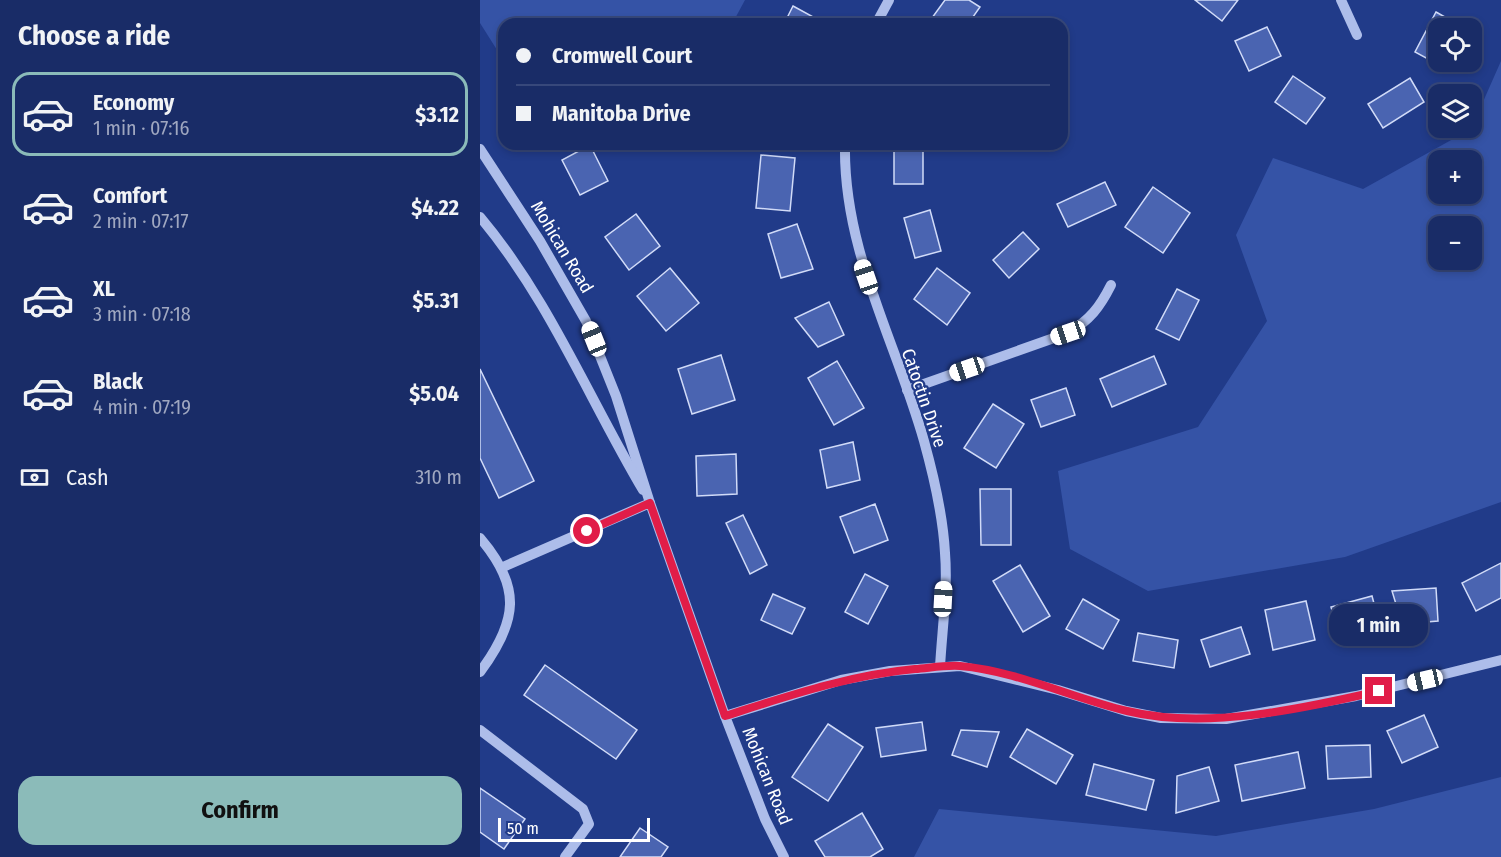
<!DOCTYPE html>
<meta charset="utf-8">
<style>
:root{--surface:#192c67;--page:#22346d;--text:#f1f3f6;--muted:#9fa7c0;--line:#37487b;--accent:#8bbbb9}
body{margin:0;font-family:"Fira Sans Condensed",sans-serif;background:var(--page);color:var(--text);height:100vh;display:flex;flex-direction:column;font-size:22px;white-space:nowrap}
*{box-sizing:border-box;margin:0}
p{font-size:20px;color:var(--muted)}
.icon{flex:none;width:33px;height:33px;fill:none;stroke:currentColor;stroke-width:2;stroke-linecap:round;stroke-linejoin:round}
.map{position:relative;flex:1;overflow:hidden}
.panel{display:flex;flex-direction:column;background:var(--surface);width:480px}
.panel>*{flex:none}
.guide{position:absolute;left:18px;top:18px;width:570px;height:132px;border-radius:18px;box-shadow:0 3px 9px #0003,0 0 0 2px var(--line);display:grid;align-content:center;height:132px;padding:0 18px;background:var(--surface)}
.buttons{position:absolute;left:948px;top:18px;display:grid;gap:12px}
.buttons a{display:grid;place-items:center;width:54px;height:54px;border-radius:12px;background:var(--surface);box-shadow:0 3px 9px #0003,0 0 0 2px var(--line);font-size:30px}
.scale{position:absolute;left:18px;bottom:15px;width:152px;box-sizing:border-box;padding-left:6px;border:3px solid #fff;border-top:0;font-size:16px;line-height:21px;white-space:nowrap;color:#fff;-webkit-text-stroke:4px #213b89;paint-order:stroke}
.end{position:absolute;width:27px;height:27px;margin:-14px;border:8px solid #e11d48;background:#fff;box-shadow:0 0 0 3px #fff}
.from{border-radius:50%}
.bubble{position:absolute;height:42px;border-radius:18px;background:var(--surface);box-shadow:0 3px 9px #0003,0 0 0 2px var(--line);font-size:20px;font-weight:700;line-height:42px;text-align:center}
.car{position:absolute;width:18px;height:36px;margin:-18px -9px;border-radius:8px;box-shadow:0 0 4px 2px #0007;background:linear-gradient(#fff 24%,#345 0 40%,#fff 0 76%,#345 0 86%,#fff 0)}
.guide b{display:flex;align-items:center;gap:21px;height:57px;font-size:22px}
.guide b+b{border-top:2px solid var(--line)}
.guide i{width:15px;height:15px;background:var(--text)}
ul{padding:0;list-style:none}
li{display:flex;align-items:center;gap:18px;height:84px;margin:0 12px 9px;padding:0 6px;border:3px solid transparent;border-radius:18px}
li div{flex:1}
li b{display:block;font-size:22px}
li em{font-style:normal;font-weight:700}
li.selected{border-color:var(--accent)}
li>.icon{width:54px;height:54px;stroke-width:1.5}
h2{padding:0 18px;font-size:27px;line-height:72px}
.pay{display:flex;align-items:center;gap:15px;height:66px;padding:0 18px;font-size:22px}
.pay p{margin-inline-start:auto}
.action{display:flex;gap:12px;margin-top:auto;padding:12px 18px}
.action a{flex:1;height:69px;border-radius:18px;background:var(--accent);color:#111;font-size:24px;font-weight:700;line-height:69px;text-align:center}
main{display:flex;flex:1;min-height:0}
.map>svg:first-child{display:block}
.green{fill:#3553a6;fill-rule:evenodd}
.building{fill:#4a64b1;stroke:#d1dbf8;stroke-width:1.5}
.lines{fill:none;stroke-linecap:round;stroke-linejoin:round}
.minor{stroke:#adbdea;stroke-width:10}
.route{stroke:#e11d48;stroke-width:8}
.labels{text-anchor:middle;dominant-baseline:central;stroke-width:4.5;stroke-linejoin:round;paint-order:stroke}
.street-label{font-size:18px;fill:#fff;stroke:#213b89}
</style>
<main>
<section class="panel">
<h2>Choose a ride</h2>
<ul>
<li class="selected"><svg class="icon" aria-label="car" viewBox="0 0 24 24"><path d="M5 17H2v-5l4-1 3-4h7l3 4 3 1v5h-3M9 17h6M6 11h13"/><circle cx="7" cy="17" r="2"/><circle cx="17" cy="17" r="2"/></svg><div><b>Economy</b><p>1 min · 07:16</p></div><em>$3.12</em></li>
<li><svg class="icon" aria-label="car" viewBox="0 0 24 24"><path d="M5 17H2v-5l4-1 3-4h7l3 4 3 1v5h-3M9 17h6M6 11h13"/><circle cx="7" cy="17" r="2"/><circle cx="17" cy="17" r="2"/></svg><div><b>Comfort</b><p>2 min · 07:17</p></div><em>$4.22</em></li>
<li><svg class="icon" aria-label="car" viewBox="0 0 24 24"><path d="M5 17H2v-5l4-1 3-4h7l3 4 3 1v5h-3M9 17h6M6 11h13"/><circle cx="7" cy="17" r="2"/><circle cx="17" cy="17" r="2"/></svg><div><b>XL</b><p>3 min · 07:18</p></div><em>$5.31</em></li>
<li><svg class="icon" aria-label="car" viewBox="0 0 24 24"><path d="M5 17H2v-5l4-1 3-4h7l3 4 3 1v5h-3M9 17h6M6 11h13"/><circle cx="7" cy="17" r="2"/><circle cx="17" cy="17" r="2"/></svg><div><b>Black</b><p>4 min · 07:19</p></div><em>$5.04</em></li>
</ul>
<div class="pay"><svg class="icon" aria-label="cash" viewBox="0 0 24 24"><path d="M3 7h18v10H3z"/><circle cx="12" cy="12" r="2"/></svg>Cash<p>310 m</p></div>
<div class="action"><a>Confirm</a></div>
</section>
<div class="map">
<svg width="1021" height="857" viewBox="0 0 1021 857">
<rect width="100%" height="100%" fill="#213b89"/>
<g class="green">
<polygon points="0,0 265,0 252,24 24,24 24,61 0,23"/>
<path d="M1021,61V502L865,557L668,591L590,549L578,471L718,427L787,321L756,235L793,158L883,189L991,129ZM958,160H992V194H958ZM958,226H992V260H958Z"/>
<polygon points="1021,777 1021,857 434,857 459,809 736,836 894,809"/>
</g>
<g class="building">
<polygon points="465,0 489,0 500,7 488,24 452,24 449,22"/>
<polygon points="715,0 758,0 742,21"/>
<polygon points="313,6 337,19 335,24 304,24"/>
<polygon points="956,12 981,26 980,28 958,28 958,62 963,62 961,66 935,52"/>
<polygon points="787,27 801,56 769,71 755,41"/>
<polygon points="813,76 845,98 826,124 795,102"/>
<polygon points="930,78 944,102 903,128 888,104"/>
<rect x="414" y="144" width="29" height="40"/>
<polygon points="110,145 128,181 100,195 82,160"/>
<polygon points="281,155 315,158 310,211 276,208"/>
<polygon points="625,182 636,205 588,227 577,204"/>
<polygon points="673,187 710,213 683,253 645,227"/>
<polygon points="450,210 461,251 435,258 424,218"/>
<polygon points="156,214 180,246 149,270 125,237"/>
<polygon points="317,224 333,269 301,278 288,234"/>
<polygon points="543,232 559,249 529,278 513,260"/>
<polygon points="190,268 219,303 186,331 157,296"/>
<polygon points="457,268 490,293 467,325 434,299"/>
<polygon points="697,289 719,300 699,340 676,329"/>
<polygon points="349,302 364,335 338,347 315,318"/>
<polygon points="241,355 255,400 212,414 198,369"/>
<polygon points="674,356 686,384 632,407 620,379"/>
<polygon points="357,361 384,408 354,425 328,378"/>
<polygon points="0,369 54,481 19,498 0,458"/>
<polygon points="586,388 595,415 561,427 551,400"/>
<polygon points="513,404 544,424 516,468 484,448"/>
<polygon points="373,442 380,480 347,488 340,450"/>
<polygon points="256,454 257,494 217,496 216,456"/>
<polygon points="500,489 531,489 531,545 501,545"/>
<polygon points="395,504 408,540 374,553 360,517"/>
<polygon points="263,515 287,565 270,574 246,523"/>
<polygon points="1021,563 1021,598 996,611 982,583"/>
<polygon points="540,565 570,616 543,632 513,581"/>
<polygon points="385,574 408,586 388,624 365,612"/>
<polygon points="956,588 958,621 922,624 912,591"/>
<polygon points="293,594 325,608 312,634 281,620"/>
<polygon points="892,596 900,626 860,637 851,607"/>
<polygon points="603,599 639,620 623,649 586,629"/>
<polygon points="826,601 835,640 793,650 785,610"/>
<polygon points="761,627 770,654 730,667 721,640"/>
<polygon points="658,633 698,640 694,668 653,661"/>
<polygon points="65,665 157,730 136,759 44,695"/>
<polygon points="944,715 958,747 922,763 907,731"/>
<polygon points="442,722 446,750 401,757 396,728"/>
<polygon points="348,724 383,747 348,801 312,777"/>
<polygon points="547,729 593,755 576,784 530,757"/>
<polygon points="481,730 519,732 507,767 472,755"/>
<polygon points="890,745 891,777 848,779 846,746"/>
<polygon points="818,752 825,788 762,801 755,765"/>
<polygon points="614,764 674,780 666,810 606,795"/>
<polygon points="729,767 739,801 696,813 697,776"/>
<polygon points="0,788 45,819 24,849 0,832"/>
<polygon points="382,813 403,849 390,857 345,857 335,841"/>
<polygon points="160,828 188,847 181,857 140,857"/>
</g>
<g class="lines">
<g class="minor">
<polyline points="861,0 877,35"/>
<polyline points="396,24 409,0"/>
<path d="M365,144C363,251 416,341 444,441C454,477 463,516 465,553C468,590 462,630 460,667"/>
<polyline points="0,149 60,241 106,321 136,396 170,503 245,716 285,819 304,857"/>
<path d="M0,217C69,299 109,399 163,490"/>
<path d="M427,390L588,333C610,320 620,307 631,285"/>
<path d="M0,538C42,587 38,621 0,672"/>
<polyline points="23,567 170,503"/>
<polyline points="245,716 361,680 410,671 480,666 578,690 646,711 681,718 746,719 876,696 1021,660"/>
<polyline points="0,730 103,809 109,824 85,857"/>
</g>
</g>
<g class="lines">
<path class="route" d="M107,531L170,503L245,716C308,696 369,675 435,669C449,668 465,665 480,666C537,671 592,698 647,711C725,730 822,709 899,691"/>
</g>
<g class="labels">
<g class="street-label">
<text transform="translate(82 247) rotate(59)">Mohican Road</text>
<text transform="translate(444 398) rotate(71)">Catoctin Drive</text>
<text transform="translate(287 776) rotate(68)">Mohican Road</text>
</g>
</g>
</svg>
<div class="buttons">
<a><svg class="icon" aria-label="locate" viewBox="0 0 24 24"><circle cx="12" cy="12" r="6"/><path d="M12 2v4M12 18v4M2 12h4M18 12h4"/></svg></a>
<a><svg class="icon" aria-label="layers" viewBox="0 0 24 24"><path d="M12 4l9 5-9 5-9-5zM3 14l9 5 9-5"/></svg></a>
<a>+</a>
<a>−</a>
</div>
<div class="scale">50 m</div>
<i class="end from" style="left:107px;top:531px"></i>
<i class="end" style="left:899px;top:691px"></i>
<div class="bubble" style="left:849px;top:604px;width:99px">1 min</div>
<i class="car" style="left:386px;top:277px;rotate:341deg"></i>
<i class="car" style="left:588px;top:333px;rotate:251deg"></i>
<i class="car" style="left:114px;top:339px;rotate:338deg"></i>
<i class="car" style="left:487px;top:369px;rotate:251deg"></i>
<i class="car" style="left:463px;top:599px;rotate:3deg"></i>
<i class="car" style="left:945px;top:680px;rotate:257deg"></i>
<div class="guide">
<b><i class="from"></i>Cromwell Court</b>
<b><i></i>Manitoba Drive</b>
</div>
</div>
</main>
